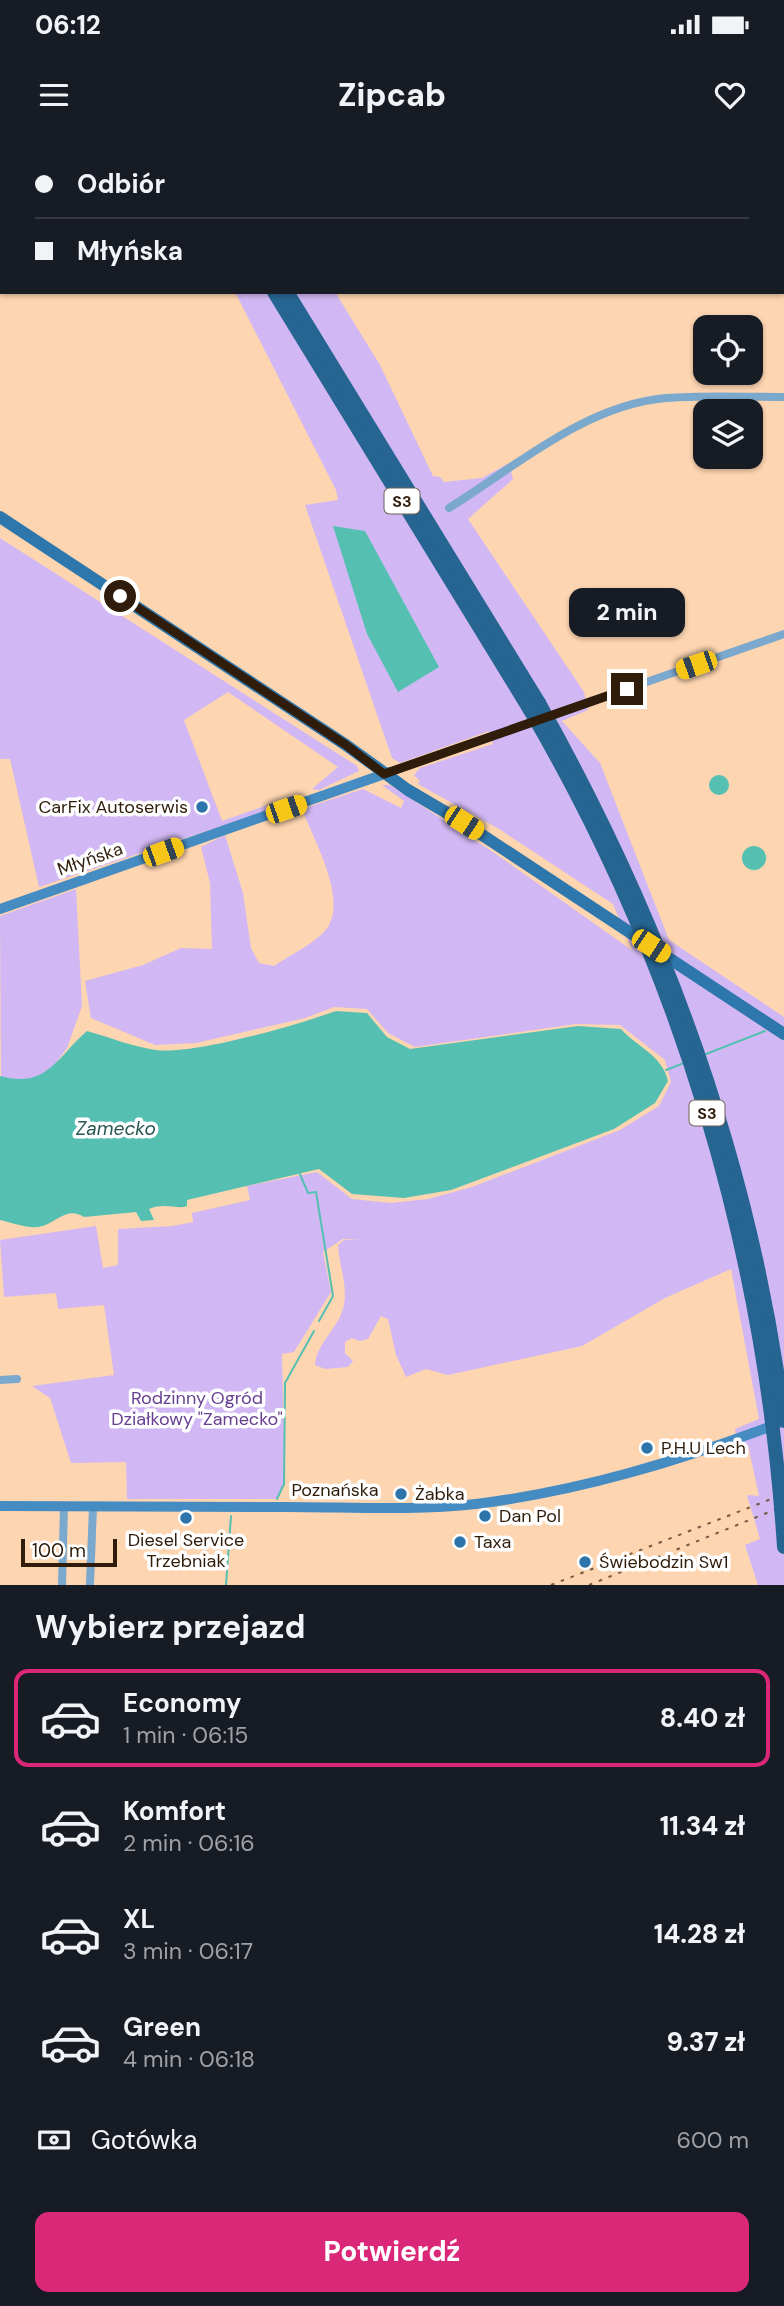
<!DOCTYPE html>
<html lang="pl">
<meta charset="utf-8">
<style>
:root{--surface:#171b24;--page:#242831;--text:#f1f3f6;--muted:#9ea1a6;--line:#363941;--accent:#db2777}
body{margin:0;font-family:"DM Sans",sans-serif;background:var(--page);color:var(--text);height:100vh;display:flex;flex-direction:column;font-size:26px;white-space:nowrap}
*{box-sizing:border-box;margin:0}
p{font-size:23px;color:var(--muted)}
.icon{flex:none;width:38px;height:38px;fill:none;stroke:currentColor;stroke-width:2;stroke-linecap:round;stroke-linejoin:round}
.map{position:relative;height:1445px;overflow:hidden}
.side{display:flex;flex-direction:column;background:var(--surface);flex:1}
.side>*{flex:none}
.guide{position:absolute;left:0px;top:0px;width:784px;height:154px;box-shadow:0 2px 5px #0004;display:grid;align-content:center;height:154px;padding:0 35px;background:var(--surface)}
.buttons{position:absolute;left:693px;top:175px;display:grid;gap:14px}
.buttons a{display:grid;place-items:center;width:70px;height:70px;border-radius:14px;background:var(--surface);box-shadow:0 2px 5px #0004;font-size:35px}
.scale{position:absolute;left:21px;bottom:18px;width:96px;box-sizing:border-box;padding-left:7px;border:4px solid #2f1c0a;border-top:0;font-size:19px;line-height:24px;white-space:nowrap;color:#2f1c0a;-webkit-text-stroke:5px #fff;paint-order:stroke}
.end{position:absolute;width:32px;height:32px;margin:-16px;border:9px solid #2f1c0a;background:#fff;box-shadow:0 0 0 4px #fff}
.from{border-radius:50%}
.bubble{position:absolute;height:49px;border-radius:14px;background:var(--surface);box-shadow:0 2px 5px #0004;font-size:23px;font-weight:800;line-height:49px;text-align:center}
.car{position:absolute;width:21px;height:42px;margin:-21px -10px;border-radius:9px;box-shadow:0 0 5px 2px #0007;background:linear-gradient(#f5c518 24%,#345 0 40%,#f5c518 0 76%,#345 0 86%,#f5c518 0)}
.guide b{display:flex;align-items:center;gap:24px;height:66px;font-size:26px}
.guide b+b{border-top:2px solid var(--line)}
.guide i{width:18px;height:18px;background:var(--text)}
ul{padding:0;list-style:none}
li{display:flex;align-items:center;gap:21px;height:98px;margin:0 14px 10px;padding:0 21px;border:4px solid transparent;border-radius:14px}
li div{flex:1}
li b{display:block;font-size:26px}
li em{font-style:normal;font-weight:800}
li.selected{border-color:var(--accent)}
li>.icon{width:63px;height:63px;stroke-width:1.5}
h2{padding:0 35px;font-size:32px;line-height:84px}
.pay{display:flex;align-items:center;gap:18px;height:77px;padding:0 35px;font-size:26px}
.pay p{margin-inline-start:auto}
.action{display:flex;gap:14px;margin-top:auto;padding:14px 35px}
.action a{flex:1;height:80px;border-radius:14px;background:var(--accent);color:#fff;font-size:28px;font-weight:800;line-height:80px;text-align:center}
.status{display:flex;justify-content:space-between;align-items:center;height:49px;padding:0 35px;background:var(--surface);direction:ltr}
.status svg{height:19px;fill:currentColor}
header{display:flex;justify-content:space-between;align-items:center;height:91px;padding:0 35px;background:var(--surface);font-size:32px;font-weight:800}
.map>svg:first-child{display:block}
.green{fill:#d1b8f4}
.water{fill:#55c0b2}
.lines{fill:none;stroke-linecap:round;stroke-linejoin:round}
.stream{stroke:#55c0b2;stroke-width:2}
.street{stroke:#7ba8cd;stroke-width:8}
.secondary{stroke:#458cc3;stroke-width:10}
.primary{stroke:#2e77ac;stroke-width:12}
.highway{stroke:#266592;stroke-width:14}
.rail{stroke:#755a42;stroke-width:2;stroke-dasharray:3.5 7;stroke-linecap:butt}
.highway-bridge{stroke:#266592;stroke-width:14}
.route{stroke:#2f1c0a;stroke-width:9}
.poi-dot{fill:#2c74a9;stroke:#fff;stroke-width:2.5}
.labels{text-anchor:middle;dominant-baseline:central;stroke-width:7;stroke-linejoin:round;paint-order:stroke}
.shield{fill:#fff;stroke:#6d6054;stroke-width:2}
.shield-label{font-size:16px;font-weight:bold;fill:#2f1c0a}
.poi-label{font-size:18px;fill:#2f1c0a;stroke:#fff;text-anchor:start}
.street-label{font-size:18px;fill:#2f1c0a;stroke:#fff}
.park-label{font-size:18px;fill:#674091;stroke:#fff}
.water-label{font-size:19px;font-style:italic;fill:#27554f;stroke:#fff}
</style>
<div class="status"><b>06:12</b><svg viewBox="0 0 49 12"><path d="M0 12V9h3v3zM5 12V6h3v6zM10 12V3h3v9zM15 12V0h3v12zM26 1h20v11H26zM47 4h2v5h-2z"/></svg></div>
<header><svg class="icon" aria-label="menu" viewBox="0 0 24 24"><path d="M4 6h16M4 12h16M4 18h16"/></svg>Zipcab<svg class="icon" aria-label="heart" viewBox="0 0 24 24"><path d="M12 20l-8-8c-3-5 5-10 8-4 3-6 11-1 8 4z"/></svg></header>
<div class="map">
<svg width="784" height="1445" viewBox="0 0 784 1445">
<rect width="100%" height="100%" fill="#fdd5b1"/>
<g class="green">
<path d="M235,152H335L380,225L433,336L440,337L444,342L482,338L509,323L513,339L468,379L584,552L588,570L562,581L600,623L669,800L784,877V1445H758L745,1405L760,1399L747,1355L759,1356L748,1305L738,1308L735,1289L759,1279L731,1129L665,1158L582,1206L448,1235L426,1229L406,1237L396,1215L388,1179L381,1176L368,1199L360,1201L352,1198L345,1202V1213L353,1221L348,1227L325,1229L315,1225C316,1205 335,1191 342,1172C350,1150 339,1127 338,1105L344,1100H360L343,1099L323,1112L331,1152L294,1212L282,1214L285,1344L277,1359H127L126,1322L71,1323L50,1258L32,1246L114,1235L104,1165L58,1169L56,1153L4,1157L0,1100L96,1086L103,1128L118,1125V1089L173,1086L193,1082L192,1073L250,1060L247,1046L317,1032L352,1059L391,1063L428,1059L472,1047L620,990L659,966L671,942L665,920L620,885L576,884L415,907L388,893L367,869L334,867L305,878L196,903L155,905L91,878L85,841L143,825L181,808L212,809L210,743L201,707L225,695L243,753L251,808L259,823L274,826C290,815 310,806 324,792C351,764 314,701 302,669L363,649L401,668L404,661L382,645H390L493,712L633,811L613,764L499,689L418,644L420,641L414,635L420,628L493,604L489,591L400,623L392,618L305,365L338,360L336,350Z"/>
<polygon points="0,398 357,626 359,631 319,650 312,649 338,627 228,552 184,580 222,681 299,654 302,659 39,747 10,619 0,619"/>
<polygon points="76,749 82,866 67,908 50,931 31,941 1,937 0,776"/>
</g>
<g class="water">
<polygon points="333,386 365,391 439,527 398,552 367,494"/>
<circle cx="719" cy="645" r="10"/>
<circle cx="754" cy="718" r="12"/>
<path d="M336,871L367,873L387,897L410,909L578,886L621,889C637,907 662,915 668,941L655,963L614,989L451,1050L404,1058L352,1054L319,1029L187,1060V1066C177,1070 166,1062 149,1069L154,1080L141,1081L136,1072L84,1077C66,1065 55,1085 38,1087C25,1088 13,1083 0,1080V936C47,949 56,918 87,891C109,897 133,907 156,910C194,915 297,885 336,871Z"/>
</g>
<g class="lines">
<g class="stream">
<polyline points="706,914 765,891"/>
<polyline points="666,930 684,923"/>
<polyline points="299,1032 308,1053 316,1052 333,1156 319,1181"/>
<polyline points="277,1359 284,1344 285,1243 314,1191"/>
<polyline points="226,1445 231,1376"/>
</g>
<g class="street">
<path d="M449,368C515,327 585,265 666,258C705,255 745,257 784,257"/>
<polyline points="392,631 784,494"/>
<polyline points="0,1240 17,1239"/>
<polyline points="90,1444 93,1367"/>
<polyline points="62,1445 64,1366"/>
</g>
<g class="secondary">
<polyline points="0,769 390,632"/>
<path d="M0,1366C95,1366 190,1366 286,1367C349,1367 413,1371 476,1364C580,1351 679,1321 777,1284"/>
</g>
<polyline class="primary" points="0,377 346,605 408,650 464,683 784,894"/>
<g class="highway">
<polyline points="180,0 182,2"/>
<polyline points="194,0 195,2"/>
<polyline points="274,152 530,570"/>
<polyline points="287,152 539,563"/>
</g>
<g class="rail">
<polyline points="551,1445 784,1354"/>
<polyline points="589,1445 784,1366"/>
</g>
<g class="highway-bridge">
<path d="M539,563C665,787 752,1025 784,1281"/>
<path d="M530,570C680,826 765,1111 784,1407"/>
</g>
</g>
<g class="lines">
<polyline class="route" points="120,456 346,605 384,634 627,549"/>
</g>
<g class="poi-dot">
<circle cx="202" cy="667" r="7"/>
<circle cx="647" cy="1308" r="7"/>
<circle cx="401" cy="1354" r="7"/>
<circle cx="485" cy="1376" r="7"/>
<circle cx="186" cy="1378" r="7"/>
<circle cx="460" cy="1402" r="7"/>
<circle cx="585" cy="1422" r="7"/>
</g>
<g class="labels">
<g class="shield">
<rect x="384.5" y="348.5" width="35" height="25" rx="5"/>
<rect x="689.5" y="960.5" width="35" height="25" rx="5"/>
</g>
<g class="shield-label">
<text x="402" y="361">S3</text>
<text x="707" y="973">S3</text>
</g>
<g class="poi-label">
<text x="188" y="667" text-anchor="end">CarFix Autoserwis</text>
<text x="661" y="1308">P.H.U Lech</text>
<text x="415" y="1354">Żabka</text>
<text x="499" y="1376">Dan Pol</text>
<text x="186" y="1400" text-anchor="middle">Diesel Service<tspan x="186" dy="21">Trzebniak</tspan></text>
<text x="474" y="1402">Taxa</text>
<text x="599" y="1422">Świebodzin Sw1</text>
</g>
<g class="street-label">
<text transform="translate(90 719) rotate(-19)">Młyńska</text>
<text x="335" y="1350">Poznańska</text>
</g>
<g class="park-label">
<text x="197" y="1258">Rodzinny Ogród<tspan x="197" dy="21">Działkowy "Zamecko"</tspan></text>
</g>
<g class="water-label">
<text x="116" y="988">Zamecko</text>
</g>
</g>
</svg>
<div class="buttons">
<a><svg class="icon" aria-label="locate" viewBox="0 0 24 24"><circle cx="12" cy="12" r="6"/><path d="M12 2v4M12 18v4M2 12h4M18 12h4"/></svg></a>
<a><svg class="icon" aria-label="layers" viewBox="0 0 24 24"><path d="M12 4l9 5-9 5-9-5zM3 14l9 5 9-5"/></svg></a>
</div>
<div class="scale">100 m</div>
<i class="end from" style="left:120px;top:456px"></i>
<i class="end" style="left:627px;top:549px"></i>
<div class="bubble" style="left:569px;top:448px;width:116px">2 min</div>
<i class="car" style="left:696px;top:525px;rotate:251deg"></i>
<i class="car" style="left:286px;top:669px;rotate:71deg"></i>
<i class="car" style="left:464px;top:683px;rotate:123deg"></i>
<i class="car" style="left:163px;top:712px;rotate:70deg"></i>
<i class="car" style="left:651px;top:806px;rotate:123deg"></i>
<div class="guide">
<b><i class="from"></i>Odbiór</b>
<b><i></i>Młyńska</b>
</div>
</div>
<section class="side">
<h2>Wybierz przejazd</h2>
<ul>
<li class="selected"><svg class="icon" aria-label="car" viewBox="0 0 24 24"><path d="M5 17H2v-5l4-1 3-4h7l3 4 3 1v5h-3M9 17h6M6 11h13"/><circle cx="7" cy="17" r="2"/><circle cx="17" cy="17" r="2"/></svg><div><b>Economy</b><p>1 min · 06:15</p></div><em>8.40 zł</em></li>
<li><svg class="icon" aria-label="car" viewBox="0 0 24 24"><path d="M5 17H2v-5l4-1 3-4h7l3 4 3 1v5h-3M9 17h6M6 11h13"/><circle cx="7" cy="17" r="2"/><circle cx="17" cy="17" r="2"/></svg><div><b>Komfort</b><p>2 min · 06:16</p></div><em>11.34 zł</em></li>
<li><svg class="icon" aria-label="car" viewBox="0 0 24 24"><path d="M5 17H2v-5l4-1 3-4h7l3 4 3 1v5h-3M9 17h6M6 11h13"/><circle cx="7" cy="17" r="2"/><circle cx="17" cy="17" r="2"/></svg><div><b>XL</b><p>3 min · 06:17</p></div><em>14.28 zł</em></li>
<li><svg class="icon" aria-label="car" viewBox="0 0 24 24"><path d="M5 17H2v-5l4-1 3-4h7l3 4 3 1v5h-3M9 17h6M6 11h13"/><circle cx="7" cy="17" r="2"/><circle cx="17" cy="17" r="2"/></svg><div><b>Green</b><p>4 min · 06:18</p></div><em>9.37 zł</em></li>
</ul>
<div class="pay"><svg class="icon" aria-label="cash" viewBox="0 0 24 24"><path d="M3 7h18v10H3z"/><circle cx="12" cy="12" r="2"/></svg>Gotówka<p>600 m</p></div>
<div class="action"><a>Potwierdź</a></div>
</section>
